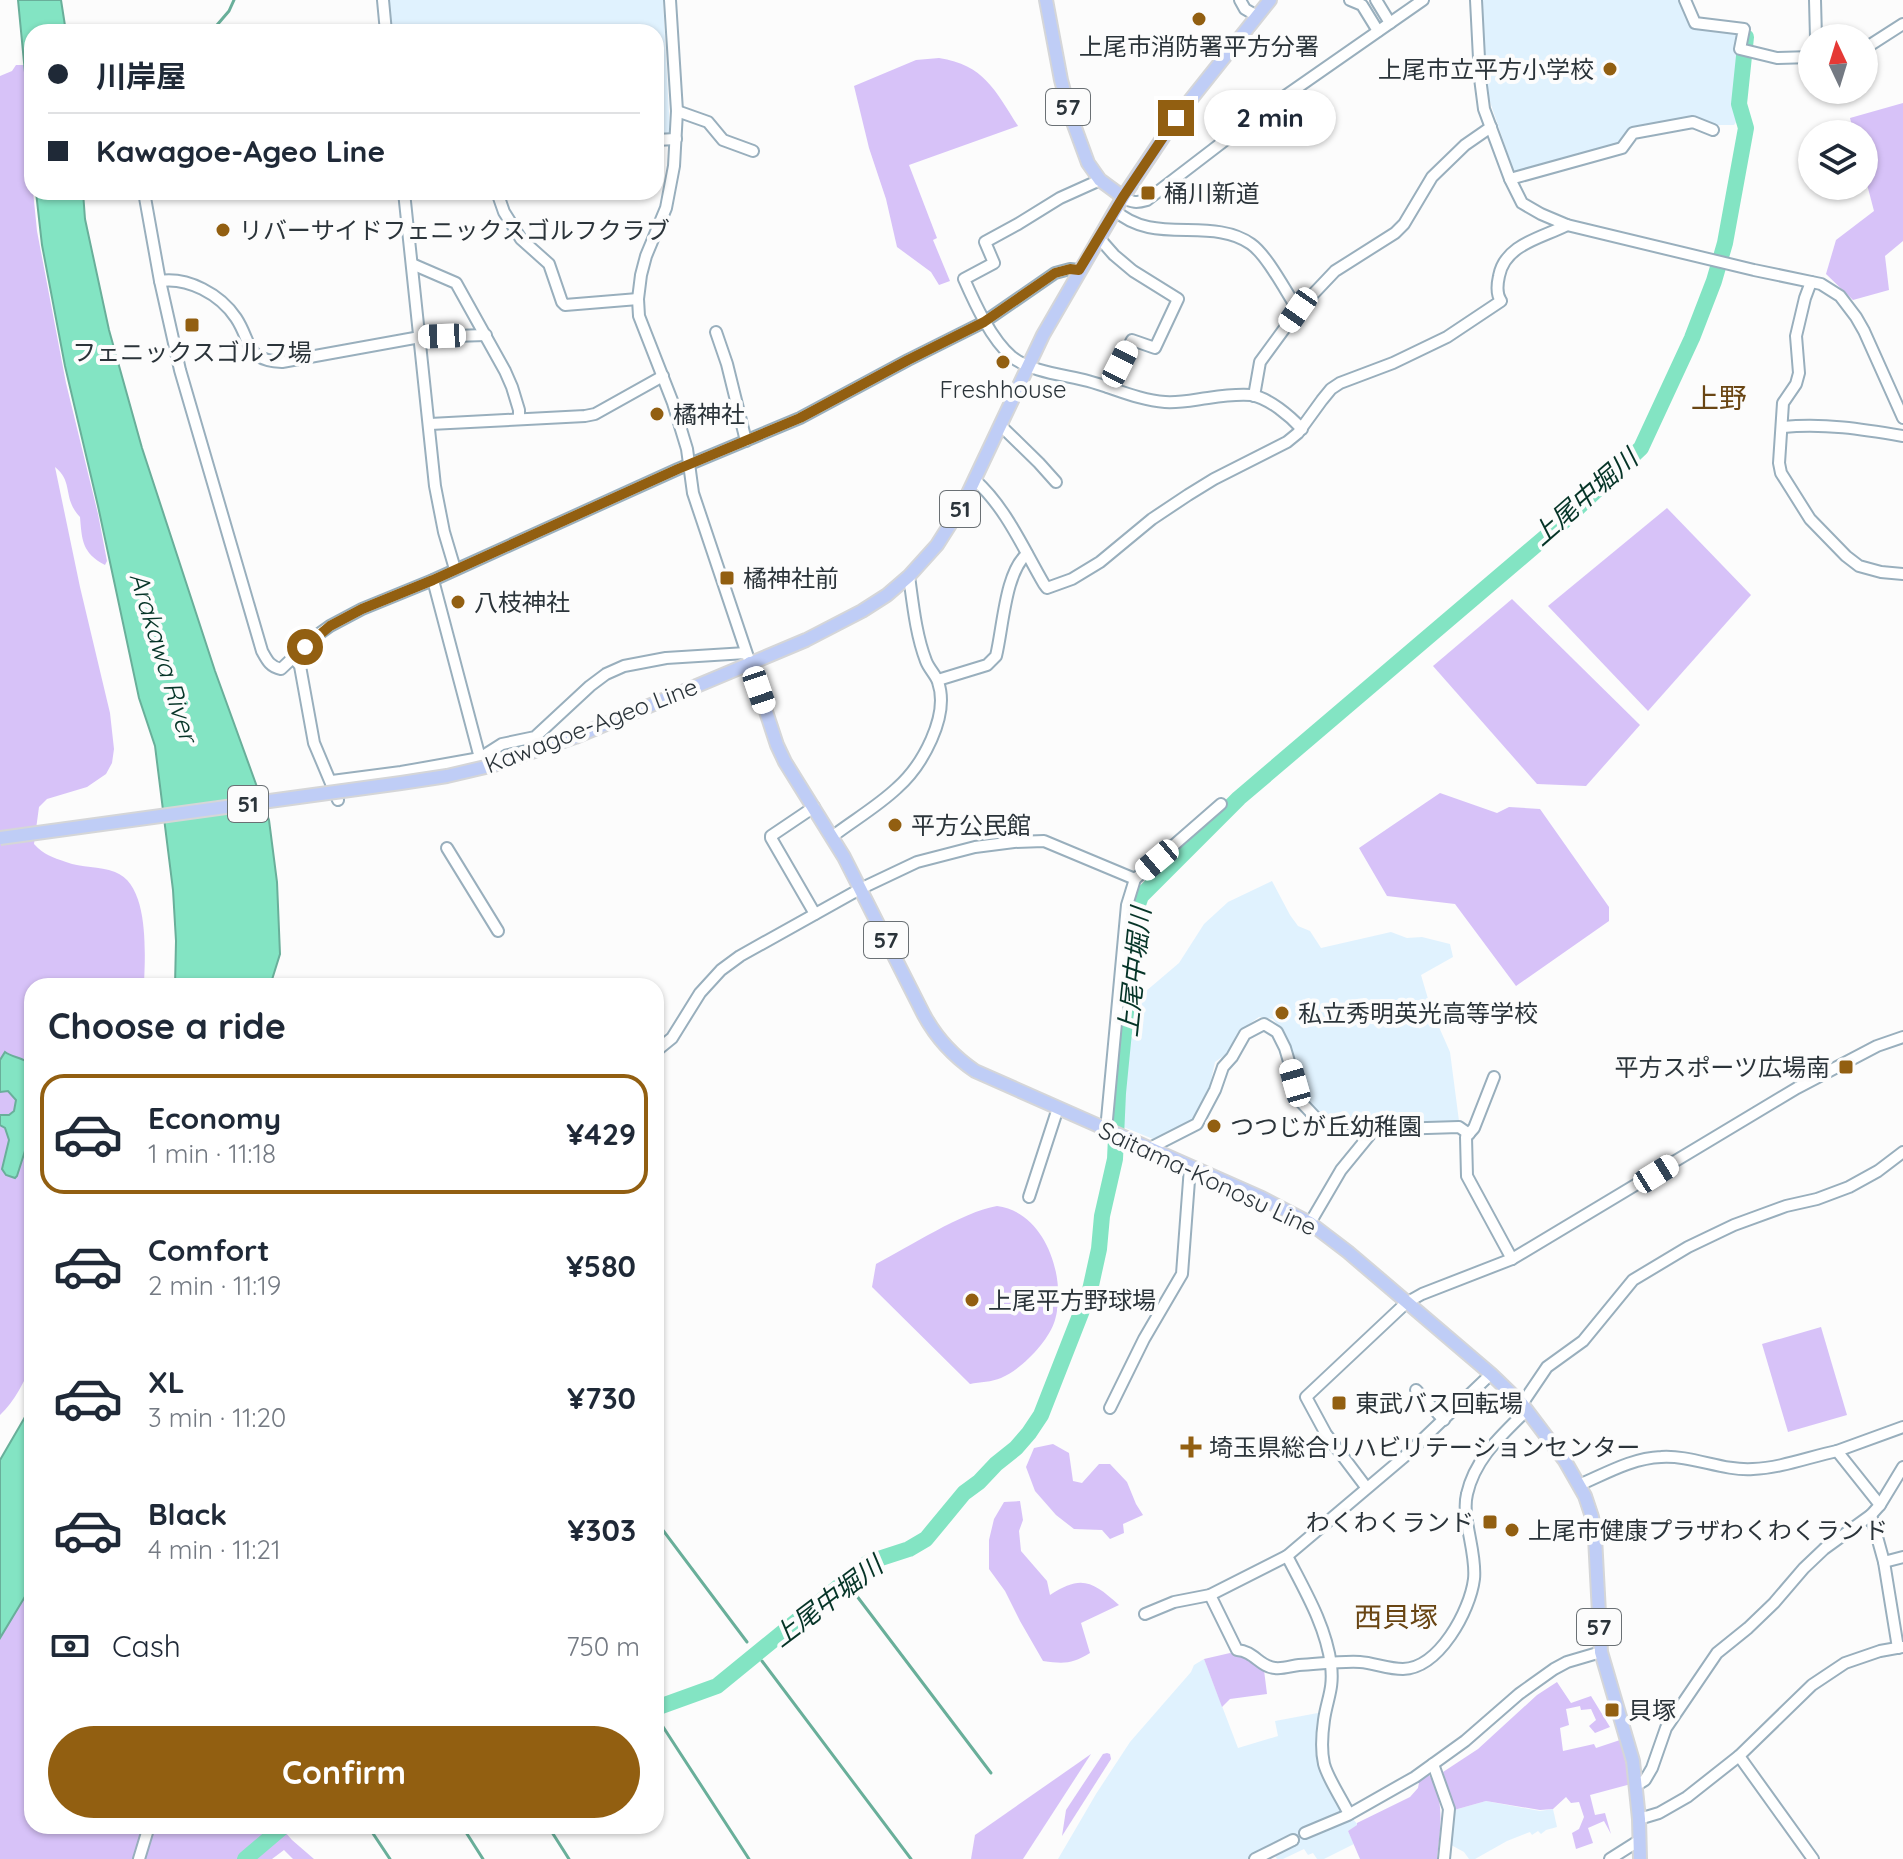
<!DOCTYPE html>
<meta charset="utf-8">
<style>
:root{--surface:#fff;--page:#f2f2f3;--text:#1f2937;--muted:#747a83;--line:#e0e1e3;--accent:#925f11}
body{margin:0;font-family:Quicksand,"Noto Sans JP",sans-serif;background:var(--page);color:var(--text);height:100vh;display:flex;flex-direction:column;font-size:30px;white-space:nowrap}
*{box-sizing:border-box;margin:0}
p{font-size:26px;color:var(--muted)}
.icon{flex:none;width:44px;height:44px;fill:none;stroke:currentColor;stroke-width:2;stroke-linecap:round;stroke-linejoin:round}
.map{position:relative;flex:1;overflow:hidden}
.panel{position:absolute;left:24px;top:978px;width:640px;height:856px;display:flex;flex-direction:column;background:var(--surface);border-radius:24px;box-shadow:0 2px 6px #0004}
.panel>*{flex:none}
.hud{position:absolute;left:24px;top:24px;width:640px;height:176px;border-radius:24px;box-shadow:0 2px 6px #0004;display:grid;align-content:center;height:176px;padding:0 24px;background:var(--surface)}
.needle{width:52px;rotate:356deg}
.tools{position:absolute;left:1798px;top:24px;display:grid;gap:16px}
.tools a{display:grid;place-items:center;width:80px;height:80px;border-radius:50%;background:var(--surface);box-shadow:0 2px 6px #0004;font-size:40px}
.end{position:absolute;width:36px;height:36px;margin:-18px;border:10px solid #925f11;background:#fff;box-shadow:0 0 0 4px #fff}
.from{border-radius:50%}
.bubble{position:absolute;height:56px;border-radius:28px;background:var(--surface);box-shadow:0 2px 6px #0004;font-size:26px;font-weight:800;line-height:56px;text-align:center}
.car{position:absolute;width:24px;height:48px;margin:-24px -12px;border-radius:10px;box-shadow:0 0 6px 2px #0007;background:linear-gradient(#fff 24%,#345 0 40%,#fff 0 76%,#345 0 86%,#fff 0)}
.hud b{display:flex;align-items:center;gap:28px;height:76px;font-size:30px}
.hud b+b{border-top:2px solid var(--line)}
.hud i{width:20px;height:20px;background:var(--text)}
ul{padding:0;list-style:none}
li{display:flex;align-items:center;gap:24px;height:120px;margin:0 16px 12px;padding:0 8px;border:4px solid transparent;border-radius:24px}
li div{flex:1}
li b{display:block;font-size:30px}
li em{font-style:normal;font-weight:800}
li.selected{border-color:var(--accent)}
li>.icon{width:72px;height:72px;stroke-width:1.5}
h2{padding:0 24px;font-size:36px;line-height:96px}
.pay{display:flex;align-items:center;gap:20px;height:88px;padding:0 24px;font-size:30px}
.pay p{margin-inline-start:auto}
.action{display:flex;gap:16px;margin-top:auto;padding:16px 24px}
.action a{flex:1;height:92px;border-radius:48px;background:var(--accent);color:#fff;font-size:32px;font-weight:800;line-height:92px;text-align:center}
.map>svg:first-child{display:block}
.built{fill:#e0f2fe}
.green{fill:#d7c2f8}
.water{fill:#83e4c3;stroke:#69af9a;stroke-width:2}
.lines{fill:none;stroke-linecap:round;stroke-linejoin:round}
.stream{stroke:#69af9a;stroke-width:3}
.river{stroke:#83e4c3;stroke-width:16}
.minor-casing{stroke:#99afbd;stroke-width:14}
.major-casing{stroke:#d5d6d8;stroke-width:16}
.minor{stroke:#fff;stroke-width:10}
.major{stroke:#bfcdf6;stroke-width:12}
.major-bridge-casing{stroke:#d5d6d8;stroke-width:16;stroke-linecap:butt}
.major-bridge{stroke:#bfcdf6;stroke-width:12}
.route{stroke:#925f11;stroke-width:10}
.poi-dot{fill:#925f11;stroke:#fcfcfc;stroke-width:3}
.labels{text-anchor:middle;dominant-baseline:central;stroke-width:8;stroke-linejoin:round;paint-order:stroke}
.shield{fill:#fcfcfc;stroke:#6a7074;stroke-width:2}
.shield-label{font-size:22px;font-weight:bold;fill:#2b343a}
.poi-label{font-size:24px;fill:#2b343a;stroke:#fcfcfc;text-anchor:start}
.street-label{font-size:24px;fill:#2b343a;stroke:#fcfcfc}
.water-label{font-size:26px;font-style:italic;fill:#053427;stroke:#fcfcfc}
.quarter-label{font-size:28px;fill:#694513;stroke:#fcfcfc}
</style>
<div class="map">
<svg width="1903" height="1859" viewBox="0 0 1903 1859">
<rect width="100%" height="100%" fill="#fcfcfc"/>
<g class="built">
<polygon points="387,0 663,0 670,132 667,136 656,136 656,32 390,32"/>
<polygon points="1482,0 1683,0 1693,26 1739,34 1733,104 1737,121 1734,125 1715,125 1696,119 1638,127 1628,133 1620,145 1515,175 1486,90 1482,48"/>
<polygon points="1272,881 1290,915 1298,926 1310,931 1321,948 1391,932 1407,938 1422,937 1450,944 1453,957 1421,975 1431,1009 1450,1052 1459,1121 1455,1124 1394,1124 1322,1113 1310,1104 1285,1034 1273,1019 1259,1017 1238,1032 1229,1052 1215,1062 1210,1085 1192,1121 1153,1139 1121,1126 1132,1003 1179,963 1204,924 1228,902"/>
<polygon points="1204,1659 1238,1748 1278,1736 1275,1721 1323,1712 1319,1752 1339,1802 1358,1825 1348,1831 1354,1844 1324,1859 1317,1859 1313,1853 1308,1855 1304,1849 1283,1859 1277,1859 1275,1856 1269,1859 1058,1859 1096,1794 1130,1742 1191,1672 1194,1665"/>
<polygon points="1486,1801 1540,1811 1553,1809 1557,1827 1546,1830 1541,1834 1538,1831 1532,1835 1530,1832 1507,1841 1475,1859 1469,1859 1464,1852 1451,1845 1454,1810"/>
</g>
<g class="green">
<path d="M939,58C984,65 995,90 1018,126L909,165L937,238L933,240L950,281L939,285L931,272L897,247L886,199L869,148L854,86L916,60Z"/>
<path d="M16,65H27L32,121L28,128C34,137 34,152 30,161L37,231L66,383L98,514L107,561L105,565C82,553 82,540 80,517C62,498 74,482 55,467L80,587L110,713L114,749L112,763L106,774L87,787L47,799L39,807L34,844C44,855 52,857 66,862C82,868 99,866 115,872C150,885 145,955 144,986H32V1365C23,1383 15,1401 0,1415V76L12,71Z"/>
<polygon points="1903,103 1903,241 1885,256 1889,290 1853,300 1826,274 1836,240 1874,211 1864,173 1864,134 1854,134 1850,118"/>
<polygon points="1667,508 1751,595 1648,711 1548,606"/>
<polygon points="1512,599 1640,725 1586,786 1537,784 1433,666"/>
<polygon points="1440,793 1497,813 1509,807 1540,809 1609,907 1609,921 1516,986 1455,904 1387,896 1359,848"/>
<path d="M997,1206C1046,1212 1067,1279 1055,1320C1049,1341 1021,1370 1001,1378C992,1382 980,1382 970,1384L872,1287L876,1264C909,1247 962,1212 997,1206Z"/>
<polygon points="1821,1327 1847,1415 1788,1432 1762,1344"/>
<polygon points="1053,1444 1069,1453 1073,1481 1082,1483 1099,1464 1110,1464 1127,1482 1136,1504 1143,1515 1123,1524 1124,1533 1110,1539 1102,1530 1074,1529 1056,1515 1035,1491 1026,1467 1034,1448"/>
<path d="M1020,1501L1023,1520L1019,1531L1021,1551L1047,1581L1050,1595C1082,1574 1093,1582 1119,1605L1081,1623L1090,1653C1072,1664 1064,1664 1043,1661L1020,1621L1005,1591L989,1569V1540L994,1519L1004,1502Z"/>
<polygon points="32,1585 32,1826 143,1826 133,1859 0,1859 0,1638"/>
<polygon points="1230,1653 1249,1659 1264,1670 1267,1694 1230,1699 1222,1707 1204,1659"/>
<polygon points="1557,1682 1571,1703 1591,1696 1610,1727 1595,1733 1589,1726 1596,1720 1591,1709 1581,1710 1580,1706 1566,1709 1569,1725 1560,1728 1563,1751 1594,1744 1596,1748 1620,1740 1631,1784 1590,1795 1595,1815 1605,1813 1611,1834 1604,1821 1588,1828 1593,1843 1576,1849 1572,1833 1579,1829 1584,1817 1579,1802 1571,1803 1566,1797 1553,1809 1540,1810 1486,1801 1454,1810 1443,1772 1478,1749 1537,1695"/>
<polygon points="1107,1753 1110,1754 1111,1759 1062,1836 1066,1810 1103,1754"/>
<polygon points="1091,1754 1023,1859 971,1859 975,1835"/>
<path d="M1429,1775C1446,1801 1440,1830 1437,1859H1360L1348,1831L1357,1825V1823L1410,1797L1418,1788L1420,1777Z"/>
<polygon points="154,1826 280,1826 292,1840 314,1859 293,1859 284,1850 272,1859 144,1859"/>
</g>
<g class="water">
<polygon points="18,0 61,0 66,32 32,32 32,145"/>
<polygon points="36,192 83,192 85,219 109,330 142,448 215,671 269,820 277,882 280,954 270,986 175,986 176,941 173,890 155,746 139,698 98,506 65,366 42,245"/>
<path d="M5,1052C13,1058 27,1058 32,1067L30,1135L17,1176L15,1178L6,1175L2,1169L9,1140L5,1128L0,1125V1115H9L14,1111L16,1100L8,1091L0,1092V1060Z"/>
<polygon points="32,1405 32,1585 0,1638 0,1460"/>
</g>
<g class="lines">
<g class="stream">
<polyline points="211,32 229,11 234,0"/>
<polyline points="656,1521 747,1642"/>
<polyline points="850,1587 991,1773"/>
<polyline points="762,1661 911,1859"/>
<polyline points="656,1716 749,1859"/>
<polyline points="368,1826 390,1859"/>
<polyline points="462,1826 483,1859"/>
<polyline points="548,1826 569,1859"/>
</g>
<g class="river">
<polyline points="656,1708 717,1686 869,1562 909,1549 926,1539 964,1493 979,1482 996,1464 1016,1448 1029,1433 1041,1415 1090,1290 1099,1249 1102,1216 1115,1159 1118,1093 1136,910 1141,896 1239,798 1563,522 1641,448 1692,338 1714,281 1725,243 1746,128 1739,104 1746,37"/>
<polyline points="245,1859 284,1826"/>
</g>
<g class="minor-casing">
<g id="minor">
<polyline points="383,0 386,32"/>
<polyline points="670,0 677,111 674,166 666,208 646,256 641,275 638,299 639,316 673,403 687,449 693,493 750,663"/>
<polyline points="1240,0 1245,9 1257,16"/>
<polyline points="1350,0 1362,5 1378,31"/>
<polyline points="1376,0 1390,23"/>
<polyline points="1476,0 1480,78 1484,109 1510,179 1522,203 1541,214 1567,225 1754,270 1821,284 1840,296 1856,317 1864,331 1903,418"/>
<polyline points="1685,0 1695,23 1744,29 1740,49 1777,58 1812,57"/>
<polyline points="1815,0 1816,38"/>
<polyline points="1864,49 1903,24"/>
<polyline points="677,111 708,122 723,140 753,151"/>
<polyline points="656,140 676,139"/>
<polyline points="1510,179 1622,148 1633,133 1693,122 1713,130"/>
<path d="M1100,180L1060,198L1018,224L985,242L994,263L964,279C975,304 991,339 1012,357C1031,372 1065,375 1088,381C1114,388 1138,400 1165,402C1180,403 1193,400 1208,398C1221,396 1237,394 1251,395C1269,398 1290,416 1302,429"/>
<path d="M144,192L160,281L180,370L262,651C267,660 270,667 281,669L316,636L330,626L362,609L433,580L678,469L800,418L908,360L984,322L1055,273L1070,269L1079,270"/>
<polyline points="404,192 435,486 444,532 455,569"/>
<polyline points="497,192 504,212 521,239 549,264 562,302 565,305 638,299"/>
<path d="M1123,197C1132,203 1137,203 1147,200L1258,115L1423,0"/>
<path d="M1115,210C1152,246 1212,216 1251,244C1267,255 1286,292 1298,310"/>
<polyline points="1099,238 1114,255 1133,271 1178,299 1155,348 1132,340 1108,387"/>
<polyline points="412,264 456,283 505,371 512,387 519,410 519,419"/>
<path d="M160,281C188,277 220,294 236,318C252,342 244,360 282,362L420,337L486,335"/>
<polyline points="1811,282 1805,298 1796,336 1799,373 1796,384 1783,403 1779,463 1781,473 1810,519 1846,556 1859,566 1881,572 1903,574"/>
<polyline points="716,332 727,364 746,441"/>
<polyline points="1254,396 1260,362 1298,310 1335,271 1395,233 1404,224 1432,177 1465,145 1491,127"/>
<polyline points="430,424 585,416 595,414 663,376"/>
<polyline points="1000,425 1039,463 1056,482"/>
<path d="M1783,427C1824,423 1862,429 1903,436"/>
<path d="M975,480C1006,508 1023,548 1044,584L1047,588L1072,579L1100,562L1152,519L1188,495L1214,479L1287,442L1298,433L1322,400L1331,389L1340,383L1393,363L1447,337L1501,301C1496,294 1497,285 1499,276C1505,244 1542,238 1567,225"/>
<polyline points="433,580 480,758"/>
<polyline points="294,658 300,666 314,743 338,800"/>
<path d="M938,680L987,665L996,656C1003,628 1005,572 1027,554"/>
<polyline points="332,781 401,772 480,758 502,744 535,737 590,686 606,674 624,666 666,658 746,653"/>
<polyline points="814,807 771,836 771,838 815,914"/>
<path d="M833,836C854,820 878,806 897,788C922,766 950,716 938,682C936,675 929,669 926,661C916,635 913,605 909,576"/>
<polyline points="447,848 498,931"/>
<polyline points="656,1051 672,1038 700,993 721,970 740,956 860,889 917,862 975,847 1014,842 1044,841 1135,879"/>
<polyline points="1494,1077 1474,1128 1466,1137 1467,1176 1512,1259"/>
<polyline points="1106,1130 1127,905 1135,879 1221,804"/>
<polyline points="1148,1149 1197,1124 1215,1090 1223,1067 1232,1057 1245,1034 1264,1024 1277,1032 1285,1048 1301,1102 1318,1120 1395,1129 1459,1127 1469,1134"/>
<polyline points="1029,1197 1058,1108"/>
<polyline points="1310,1223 1341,1170 1377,1126"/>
<polyline points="1416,1390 1444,1420"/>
<polyline points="1522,1404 1547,1367 1583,1341 1633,1280 1688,1247 1734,1225 1786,1206 1817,1199 1849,1187 1878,1171 1903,1152"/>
<polyline points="1110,1408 1144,1339 1182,1274 1190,1167"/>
<polyline points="1837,1451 1903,1427"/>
<path d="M1579,1485C1605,1474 1632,1458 1661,1457C1692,1455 1722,1471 1753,1469C1781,1468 1809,1457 1837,1451L1880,1505"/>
<polyline points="1366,1487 1326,1434 1306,1397 1406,1303 1422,1294 1512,1259 1797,1088 1877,1046 1903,1037"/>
<polyline points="1871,1515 1884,1562 1898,1648"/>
<path d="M1287,1556C1305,1591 1326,1626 1331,1665C1334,1689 1327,1699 1324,1720C1322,1734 1321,1751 1324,1764C1328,1779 1342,1799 1349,1814"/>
<polyline points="1884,1562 1903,1557"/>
<path d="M1210,1595L1237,1650C1254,1651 1260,1667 1275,1668C1283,1669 1291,1666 1299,1665C1319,1664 1341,1661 1360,1662C1374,1663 1388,1669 1403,1669C1439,1668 1470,1611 1474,1579C1477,1552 1461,1518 1467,1494C1475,1458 1502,1435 1527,1410"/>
<polyline points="1145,1614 1174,1602 1210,1595 1287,1556 1404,1457 1491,1374"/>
<polyline points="1739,1756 1813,1859"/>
<polyline points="1433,1764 1449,1809 1444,1859"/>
<polyline points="1637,1785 1645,1780 1652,1768 1666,1728 1717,1653 1748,1628 1774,1603 1804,1568 1824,1549 1871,1515 1880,1505 1903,1467"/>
<polyline points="1639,1819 1659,1813 1687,1797 1739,1756 1812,1685 1845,1663 1880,1651 1903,1647"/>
<polyline points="1305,1833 1348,1815 1415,1777 1465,1741 1519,1694 1554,1669 1567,1662 1601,1652"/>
<polyline points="139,1859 149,1826"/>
<polyline points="1255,1859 1293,1840"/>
<polyline points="1610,1859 1640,1840"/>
</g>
</g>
<g class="major-casing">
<g id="major">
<polyline points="1046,0 1061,80 1070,114 1088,163 1100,180 1123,197"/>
<path d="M750,663L777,745L785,762L844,857L924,1015C937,1039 953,1056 975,1071L1262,1198L1310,1223L1348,1252L1491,1374L1522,1404L1565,1461L1585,1496L1592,1517L1595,1537L1601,1652L1633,1761L1639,1819L1640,1859"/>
<polyline points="494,765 575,737 806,640 862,611 887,595 909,576 937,545 963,504 1043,335 1123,197 1176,118 1270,0"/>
</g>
</g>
<use href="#minor" class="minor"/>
<use href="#major" class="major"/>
<g class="major-bridge-casing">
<polyline id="major-bridge" points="0,838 401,783 447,776 494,765"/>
</g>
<use href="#major-bridge" class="major-bridge"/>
</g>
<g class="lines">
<polyline class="route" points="305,647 330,626 362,609 433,580 678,469 800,418 908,360 984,322 1055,273 1070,269 1079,270 1123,197 1176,118"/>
</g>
<g class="poi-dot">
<circle cx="1199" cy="19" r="8"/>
<circle cx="1610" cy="69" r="8"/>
<rect x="1140" y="185" width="16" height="16" rx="4"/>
<circle cx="223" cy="230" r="8"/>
<rect x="184" y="317" width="16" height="16" rx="4"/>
<circle cx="1003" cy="362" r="8"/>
<circle cx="657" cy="414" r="8"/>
<rect x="719" y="570" width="16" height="16" rx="4"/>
<circle cx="458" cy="602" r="8"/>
<circle cx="895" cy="825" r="8"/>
<circle cx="1282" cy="1013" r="8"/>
<rect x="1838" y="1059" width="16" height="16" rx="4"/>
<circle cx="1214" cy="1126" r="8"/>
<circle cx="972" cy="1300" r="8"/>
<rect x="1331" y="1395" width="16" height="16" rx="4"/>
<path d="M1187 1435h8v8h8v8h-8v8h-8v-8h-8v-8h8z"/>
<rect x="1482" y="1514" width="16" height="16" rx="4"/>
<circle cx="1512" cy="1530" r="8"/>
<rect x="1604" y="1702" width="16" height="16" rx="4"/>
</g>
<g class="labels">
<g class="shield">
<rect x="1046" y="89" width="44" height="36" rx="6"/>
<rect x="940" y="491" width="40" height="36" rx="6"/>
<rect x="228" y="786" width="40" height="36" rx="6"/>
<rect x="864" y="922" width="44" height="36" rx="6"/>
<rect x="1577" y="1609" width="44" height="36" rx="6"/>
</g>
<g class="shield-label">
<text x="1068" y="107">57</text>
<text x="960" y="509">51</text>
<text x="248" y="804">51</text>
<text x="886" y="940">57</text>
<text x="1599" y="1627">57</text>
</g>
<g class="poi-label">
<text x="1199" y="46" text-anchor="middle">上尾市消防署平方分署</text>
<text x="1594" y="69" text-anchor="end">上尾市立平方小学校</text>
<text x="1164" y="193">桶川新道</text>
<text x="239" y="230">リバーサイドフェニックスゴルフクラブ</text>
<text x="192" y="352" text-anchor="middle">フェニックスゴルフ場</text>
<text x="1003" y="389" text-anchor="middle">Freshhouse</text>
<text x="673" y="414">橘神社</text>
<text x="743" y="578">橘神社前</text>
<text x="474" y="602">八枝神社</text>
<text x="911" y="825">平方公民館</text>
<text x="1298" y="1013">私立秀明英光高等学校</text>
<text x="1830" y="1067" text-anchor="end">平方スポーツ広場南</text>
<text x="1230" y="1126">つつじが丘幼稚園</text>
<text x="988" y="1300">上尾平方野球場</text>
<text x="1355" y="1403">東武バス回転場</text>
<text x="1209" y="1447">埼玉県総合リハビリテーションセンター</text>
<text x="1474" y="1522" text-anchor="end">わくわくランド</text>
<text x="1528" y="1530">上尾市健康プラザわくわくランド</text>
<text x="1628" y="1710">貝塚</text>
</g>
<g class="street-label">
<text transform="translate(591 725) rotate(-21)">Kawagoe-Ageo Line</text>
<text transform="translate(1208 1178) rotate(25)">Saitama-Konosu Line</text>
</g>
<g class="water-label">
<text transform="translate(1584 497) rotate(-41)">上尾中堀川</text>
<text transform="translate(164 657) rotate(73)">Arakawa River</text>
<text transform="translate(1134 972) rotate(-84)">上尾中堀川</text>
<text transform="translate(827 1601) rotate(-37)">上尾中堀川</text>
</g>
<g class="quarter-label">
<text x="1719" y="397">上野</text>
<text x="1396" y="1616">西貝塚</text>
</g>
</g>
</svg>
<div class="tools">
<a><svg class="needle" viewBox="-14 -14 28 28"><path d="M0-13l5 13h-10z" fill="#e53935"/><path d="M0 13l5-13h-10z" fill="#747a83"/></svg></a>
<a><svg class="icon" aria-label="layers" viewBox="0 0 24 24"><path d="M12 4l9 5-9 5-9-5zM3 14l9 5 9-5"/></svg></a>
</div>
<i class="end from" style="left:305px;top:647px"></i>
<i class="end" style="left:1176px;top:118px"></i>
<div class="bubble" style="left:1204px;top:90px;width:132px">2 min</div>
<i class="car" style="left:1298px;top:310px;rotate:215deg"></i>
<i class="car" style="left:442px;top:336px;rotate:268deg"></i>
<i class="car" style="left:1120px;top:364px;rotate:27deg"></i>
<i class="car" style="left:759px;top:690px;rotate:161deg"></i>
<i class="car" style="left:1157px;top:860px;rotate:230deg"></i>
<i class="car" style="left:1295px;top:1083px;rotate:344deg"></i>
<i class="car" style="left:1656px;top:1174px;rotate:58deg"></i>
<div class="hud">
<b><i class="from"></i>川岸屋</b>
<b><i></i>Kawagoe-Ageo Line</b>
</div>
<section class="panel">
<h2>Choose a ride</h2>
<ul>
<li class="selected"><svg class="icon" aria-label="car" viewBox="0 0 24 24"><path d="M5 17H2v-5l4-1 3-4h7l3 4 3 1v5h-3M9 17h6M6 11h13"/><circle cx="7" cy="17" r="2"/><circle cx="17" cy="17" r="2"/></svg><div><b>Economy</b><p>1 min · 11:18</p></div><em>¥429</em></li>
<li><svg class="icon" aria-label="car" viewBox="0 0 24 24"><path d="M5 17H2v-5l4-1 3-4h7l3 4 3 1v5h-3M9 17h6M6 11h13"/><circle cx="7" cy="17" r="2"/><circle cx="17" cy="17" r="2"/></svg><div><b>Comfort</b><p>2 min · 11:19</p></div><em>¥580</em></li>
<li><svg class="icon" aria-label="car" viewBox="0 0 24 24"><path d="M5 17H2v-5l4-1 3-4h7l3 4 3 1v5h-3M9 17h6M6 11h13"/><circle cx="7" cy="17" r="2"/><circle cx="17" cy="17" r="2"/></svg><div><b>XL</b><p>3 min · 11:20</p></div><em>¥730</em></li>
<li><svg class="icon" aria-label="car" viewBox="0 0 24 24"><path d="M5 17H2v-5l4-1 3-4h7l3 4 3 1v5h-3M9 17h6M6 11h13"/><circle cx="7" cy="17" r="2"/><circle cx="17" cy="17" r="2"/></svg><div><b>Black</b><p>4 min · 11:21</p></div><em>¥303</em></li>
</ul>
<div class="pay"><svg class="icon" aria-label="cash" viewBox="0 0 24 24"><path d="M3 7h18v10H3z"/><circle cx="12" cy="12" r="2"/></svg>Cash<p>750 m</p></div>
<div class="action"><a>Confirm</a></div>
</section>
</div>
